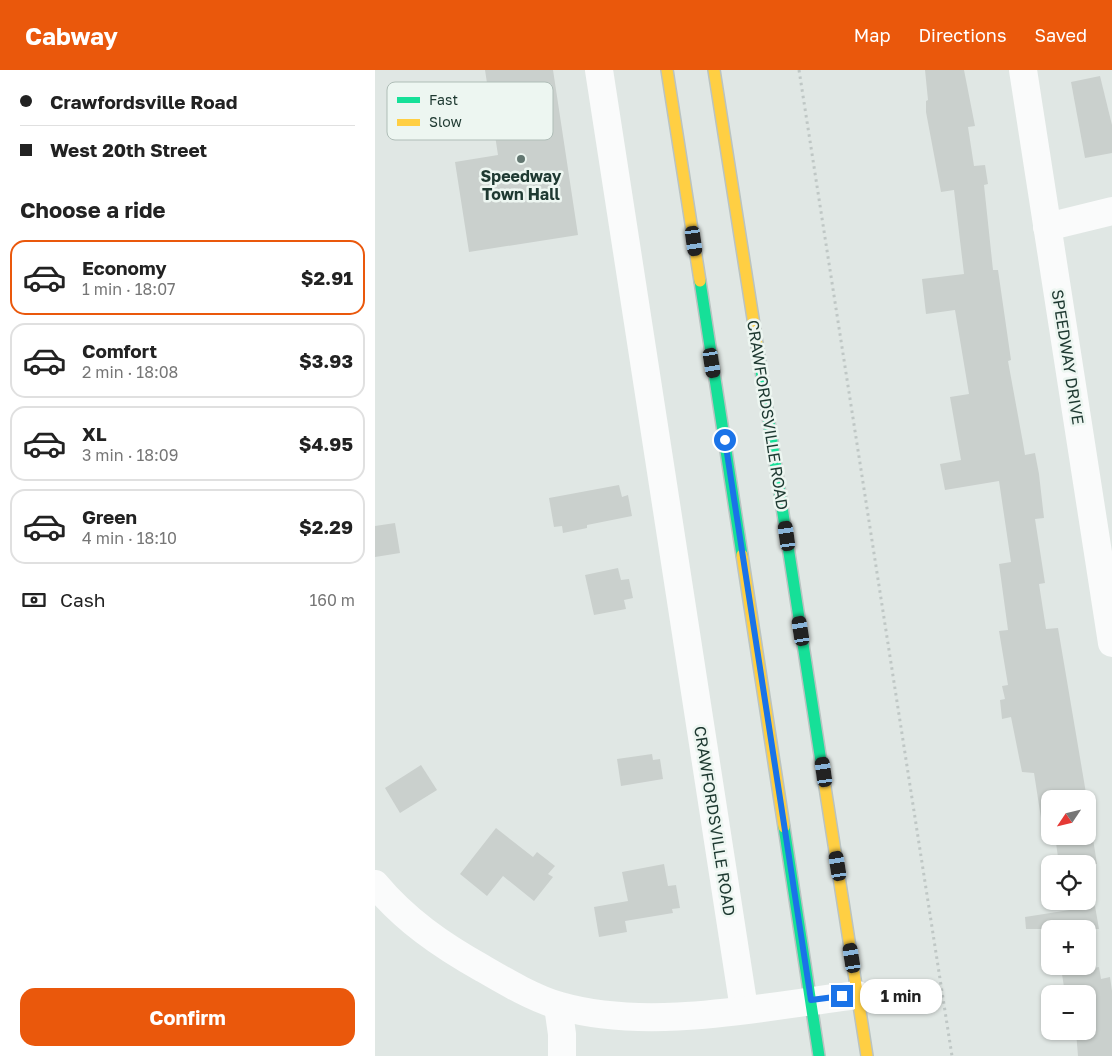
<!DOCTYPE html>
<meta charset="utf-8">
<style>
:root{--surface:#fff;--page:#f2f2f2;--text:#222;--muted:#767676;--line:#e0e0e0;--accent:#ea580c}
body{margin:0;font-family:"Golos Text",sans-serif;background:var(--page);color:var(--text);height:100vh;display:flex;flex-direction:column;font-size:19px;white-space:nowrap}
*{box-sizing:border-box;margin:0}
p{font-size:16px;color:var(--muted)}
.icon{flex:none;width:28px;height:28px;fill:none;stroke:currentColor;stroke-width:2;stroke-linecap:round;stroke-linejoin:round}
.map{position:relative;flex:1;overflow:hidden}
.panel{display:flex;flex-direction:column;background:var(--surface);width:375px}
.panel>*{flex:none}
.guide{display:grid;align-content:center;height:110px;padding:0 20px;background:var(--surface)}
.needle{width:32px;rotate:235deg}
.controls{position:absolute;left:666px;top:720px;display:grid;gap:10px}
.controls a{display:grid;place-items:center;width:55px;height:55px;border-radius:10px;background:var(--surface);box-shadow:0 1px 4px #0004;font-size:25px}
.end{position:absolute;width:22px;height:22px;margin:-11px;border:6px solid #1a73e8;background:#fff;box-shadow:0 0 0 2px #fff}
.from{border-radius:50%}
.bubble{position:absolute;height:35px;border-radius:15px;background:var(--surface);box-shadow:0 1px 4px #0004;font-size:16px;font-weight:700;line-height:35px;text-align:center}
.car{position:absolute;width:15px;height:30px;margin:-15px -8px;border-radius:6px;box-shadow:0 0 4px 1px #0007;background:linear-gradient(#222 24%,#8ab4d8 0 40%,#222 0 76%,#8ab4d8 0 86%,#222 0)}
.guide b{display:flex;align-items:center;gap:18px;height:48px;font-size:19px}
.guide b+b{border-top:1px solid var(--line)}
.guide i{width:12px;height:12px;background:var(--text)}
ul{padding:0;list-style:none}
li{display:flex;align-items:center;gap:15px;height:75px;margin:0 10px 8px;padding:0 10px;border:2px solid var(--line);border-radius:15px}
li div{flex:1}
li b{display:block;font-size:19px}
li em{font-style:normal;font-weight:700}
li.on{border-color:var(--accent)}
li>.icon{width:45px;height:45px;stroke-width:1.5}
h2{padding:0 20px;font-size:22px;line-height:60px}
.pay{display:flex;align-items:center;gap:12px;height:55px;padding:0 20px;font-size:19px}
.pay p{margin-inline-start:auto}
.primary-button{display:flex;gap:10px;margin-top:auto;padding:10px 20px}
.primary-button a{flex:1;height:58px;border-radius:15px;background:var(--accent);color:#fff;font-size:20px;font-weight:700;line-height:58px;text-align:center}
header{display:flex;align-items:center;gap:30px;box-sizing:border-box;height:70px;padding:0 25px;background:var(--accent);color:#fff}
header strong{font-size:24px}
nav{display:flex;gap:28px;margin-inline-start:auto;font-size:18px}
main{display:flex;flex:1;min-height:0}
.map>svg:first-child{display:block}
.building{fill:#cad0cd}
.lines{fill:none;stroke-linecap:round;stroke-linejoin:round}
.fast-casing{stroke:#bac3c1;stroke-width:14}
.slow-casing{stroke:#bac3c1;stroke-width:14}
.path{stroke:#bfc7c5;stroke-width:3;stroke-dasharray:2.5 4;stroke-linecap:butt}
.street{stroke:#fafbfb;stroke-width:28}
.fast{stroke:#16e098;stroke-width:11}
.slow{stroke:#ffcf43;stroke-width:11}
.route{stroke:#1a73e8;stroke-width:6}
.poi-dot{fill:#627670;stroke:#edf6f1;stroke-width:2}
.labels{text-anchor:middle;dominant-baseline:central;stroke-width:5;stroke-linejoin:round;paint-order:stroke}
.poi-label{font-size:16px;font-weight:bold;fill:#1e3931;stroke:#edf6f1}
.street-label{font-size:16px;fill:#1e3931;stroke:#edf6f1}
.key{fill:#edf6f1;stroke:#afbdb7;stroke-width:1}
.key-label{font-size:14px;fill:#1e3931}
</style>
<header>
<strong>Cabway</strong>
<nav><a>Map</a><a>Directions</a><a>Saved</a></nav>
</header>
<main>
<section class="panel">
<div class="guide">
<b><i class="from"></i>Crawfordsville Road</b>
<b><i></i>West 20th Street</b>
</div>
<h2>Choose a ride</h2>
<ul>
<li class="on"><svg class="icon" aria-label="car" viewBox="0 0 24 24"><path d="M5 17H2v-5l4-1 3-4h7l3 4 3 1v5h-3M9 17h6M6 11h13"/><circle cx="7" cy="17" r="2"/><circle cx="17" cy="17" r="2"/></svg><div><b>Economy</b><p>1 min · 18:07</p></div><em>$2.91</em></li>
<li><svg class="icon" aria-label="car" viewBox="0 0 24 24"><path d="M5 17H2v-5l4-1 3-4h7l3 4 3 1v5h-3M9 17h6M6 11h13"/><circle cx="7" cy="17" r="2"/><circle cx="17" cy="17" r="2"/></svg><div><b>Comfort</b><p>2 min · 18:08</p></div><em>$3.93</em></li>
<li><svg class="icon" aria-label="car" viewBox="0 0 24 24"><path d="M5 17H2v-5l4-1 3-4h7l3 4 3 1v5h-3M9 17h6M6 11h13"/><circle cx="7" cy="17" r="2"/><circle cx="17" cy="17" r="2"/></svg><div><b>XL</b><p>3 min · 18:09</p></div><em>$4.95</em></li>
<li><svg class="icon" aria-label="car" viewBox="0 0 24 24"><path d="M5 17H2v-5l4-1 3-4h7l3 4 3 1v5h-3M9 17h6M6 11h13"/><circle cx="7" cy="17" r="2"/><circle cx="17" cy="17" r="2"/></svg><div><b>Green</b><p>4 min · 18:10</p></div><em>$2.29</em></li>
</ul>
<div class="pay"><svg class="icon" aria-label="cash" viewBox="0 0 24 24"><path d="M3 7h18v10H3z"/><circle cx="12" cy="12" r="2"/></svg>Cash<p>160 m</p></div>
<div class="primary-button"><a>Confirm</a></div>
</section>
<div class="map">
<svg width="737" height="986" viewBox="0 0 737 986">
<rect width="100%" height="100%" fill="#e0e7e4"/>
<g class="building">
<polygon points="110,0 178,0 203,165 94,182 80,92 123,85"/>
<polygon points="550,0 589,0 600,56 593,57 599,96 610,95 613,114 609,115 618,200 623,200 636,290 633,291 648,373 650,385 660,383 664,404 669,448 660,449 670,513 664,514 671,559 683,558 712,729 675,729 675,759 668,761 659,703 647,702 636,647 627,649 625,630 630,629 627,616 633,615 624,561 633,560 624,494 636,492 624,411 570,420 565,394 586,390 575,327 594,324 580,240 551,244 547,209 589,204 579,120 566,122 551,42 551,31 553,30"/>
<polygon points="725,6 737,55 737,83 710,88 696,12"/>
<polygon points="244,415 247,427 253,425 257,446 212,455 212,458 188,463 187,456 179,457 174,428"/>
<polygon points="20,453 25,483 0,487 0,456"/>
<polygon points="243,498 246,510 254,509 258,528 249,530 251,539 219,545 210,505"/>
<polygon points="277,684 278,690 285,689 288,709 246,716 242,689"/>
<polygon points="46,695 62,720 25,743 10,718"/>
<polygon points="712,731 722,794 684,794 680,766 712,766"/>
<polygon points="121,758 158,787 162,782 180,796 173,804 178,807 159,831 128,806 112,826 85,804"/>
<polygon points="289,794 293,816 301,815 305,838 297,839 298,843 250,851 252,862 224,867 219,837 253,831 247,802"/>
<polygon points="720,836 724,859 651,859 650,847"/>
<polygon points="724,897 726,909 735,907 737,921 737,986 703,986 701,961 712,961 712,924 690,924 687,904"/>
</g>
<g class="lines">
<g class="fast-casing">
<g id="fast">
<polyline points="325,211 367,485"/>
<polyline points="382,274 447,698"/>
<polyline points="409,757 444,986"/>
</g>
</g>
<g class="slow-casing">
<g id="slow">
<polyline points="292,0 325,211"/>
<polyline points="339,0 382,274"/>
<polyline points="367,485 409,757"/>
<polyline points="447,698 492,986"/>
</g>
</g>
<polyline class="path" points="424,0 577,986"/>
<g class="street">
<polyline points="224,0 369,939"/>
<polyline points="648,0 737,573"/>
<polyline points="672,157 737,141"/>
<path d="M0,814C30,850 66,875 107,898C131,912 158,928 185,936C276,962 390,936 483,925"/>
<polyline points="183,936 187,964 187,986"/>
</g>
<use href="#fast" class="fast"/>
<use href="#slow" class="slow"/>
</g>
<g class="lines">
<polyline class="route" points="350,370 436,930 467,926"/>
</g>
<circle class="poi-dot" cx="146" cy="89" r="5"/>
<g class="labels">
<g class="poi-label">
<text x="146" y="106">Speedway<tspan x="146" dy="18">Town Hall</tspan></text>
</g>
<g class="street-label">
<text transform="translate(693 287) rotate(81)">SPEEDWAY DRIVE</text>
<text transform="translate(393 345) rotate(81)">CRAWFORDSVILLE ROAD</text>
<text transform="translate(340 751) rotate(81)">CRAWFORDSVILLE ROAD</text>
</g>
</g>
<rect x="12" y="12" width="166" height="58" rx="8" class="key"/>
<rect x="22" y="27" width="23" height="6" fill="#16e098"/>
<rect x="22" y="49" width="23" height="7" fill="#ffcf43"/>
<g class="key-label">
<text x="54" y="35">Fast</text>
<text x="54" y="57">Slow</text>
</g>
</svg>
<div class="controls">
<a><svg class="needle" viewBox="-14 -14 28 28"><path d="M0-13l5 13h-10z" fill="#e53935"/><path d="M0 13l5-13h-10z" fill="#767676"/></svg></a>
<a><svg class="icon" aria-label="locate" viewBox="0 0 24 24"><circle cx="12" cy="12" r="6"/><path d="M12 2v4M12 18v4M2 12h4M18 12h4"/></svg></a>
<a>+</a>
<a>−</a>
</div>
<i class="end from" style="left:350px;top:370px"></i>
<i class="end" style="left:467px;top:926px"></i>
<div class="bubble" style="left:485px;top:909px;width:82px">1 min</div>
<i class="car" style="left:319px;top:171px;rotate:172deg"></i>
<i class="car" style="left:337px;top:293px;rotate:171deg"></i>
<i class="car" style="left:412px;top:466px;rotate:352deg"></i>
<i class="car" style="left:426px;top:561px;rotate:351deg"></i>
<i class="car" style="left:449px;top:702px;rotate:352deg"></i>
<i class="car" style="left:463px;top:796px;rotate:351deg"></i>
<i class="car" style="left:477px;top:888px;rotate:351deg"></i>
</div>
</main>
